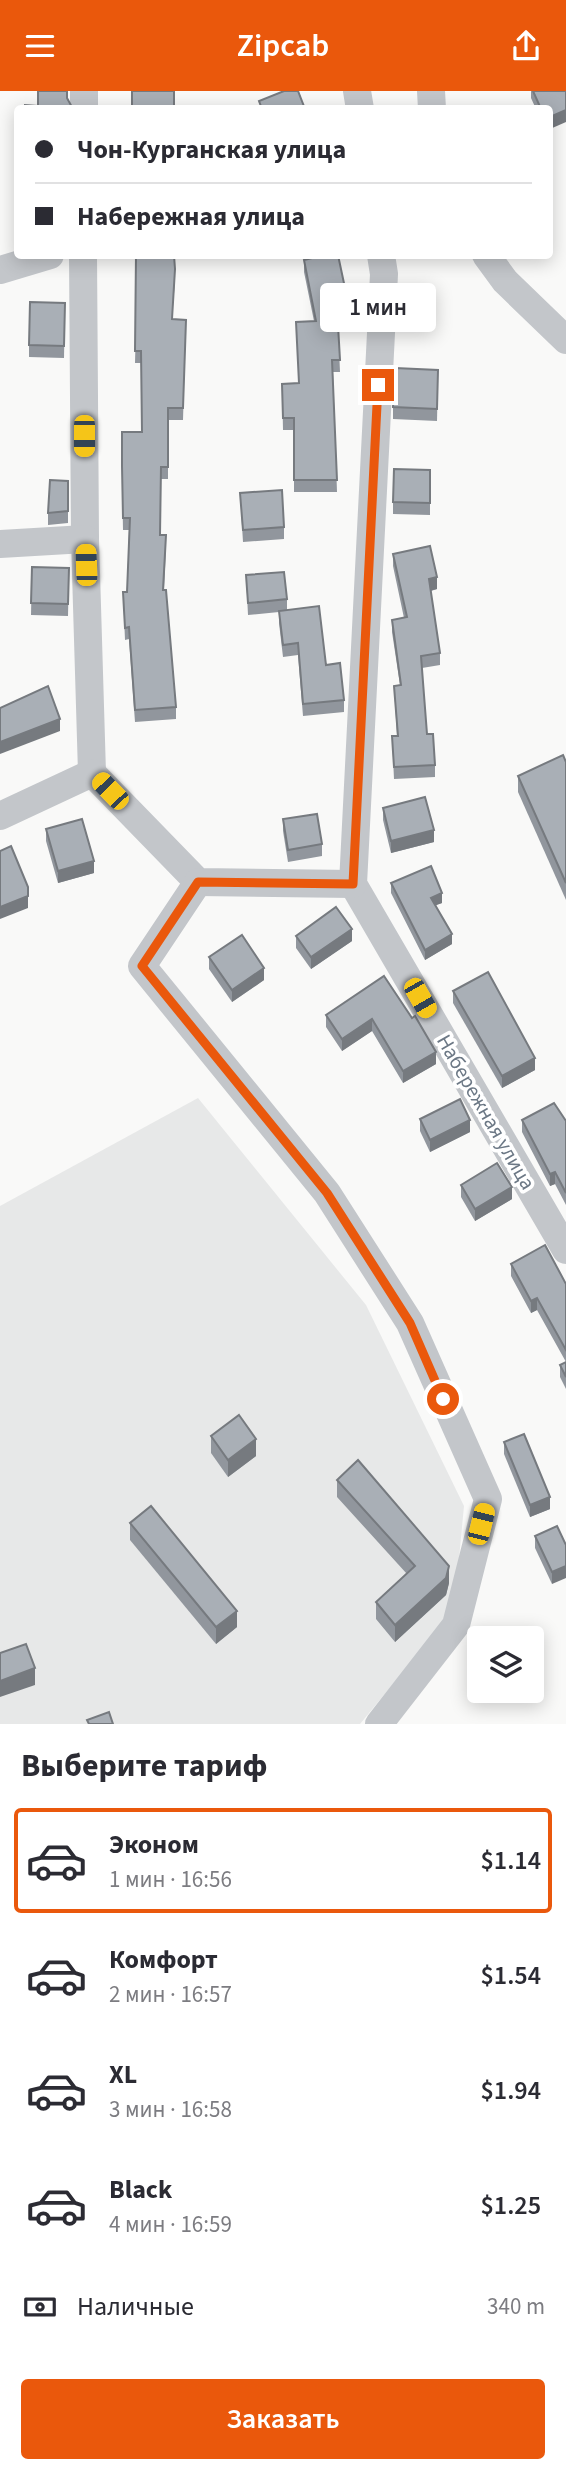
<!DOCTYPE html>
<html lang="ru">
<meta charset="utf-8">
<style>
:root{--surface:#fff;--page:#f2f2f3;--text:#2b2b33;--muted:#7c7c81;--line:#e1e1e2;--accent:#ea580c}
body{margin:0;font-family:"Source Sans 3",sans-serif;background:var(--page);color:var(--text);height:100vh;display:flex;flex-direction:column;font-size:26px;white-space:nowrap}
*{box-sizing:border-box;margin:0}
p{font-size:23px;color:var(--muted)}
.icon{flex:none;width:38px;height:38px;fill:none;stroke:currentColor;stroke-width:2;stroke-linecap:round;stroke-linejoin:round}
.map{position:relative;height:1633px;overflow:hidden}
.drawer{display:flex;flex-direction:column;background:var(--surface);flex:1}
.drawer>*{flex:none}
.top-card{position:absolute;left:14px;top:14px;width:539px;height:154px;border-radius:7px;box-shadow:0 4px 18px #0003;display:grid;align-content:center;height:154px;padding:0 21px;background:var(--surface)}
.fabs{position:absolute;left:467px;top:1535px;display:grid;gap:14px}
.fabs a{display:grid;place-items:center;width:77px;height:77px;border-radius:7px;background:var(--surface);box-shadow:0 4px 18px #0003;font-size:35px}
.end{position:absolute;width:32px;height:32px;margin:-16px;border:9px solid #ea580c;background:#fff;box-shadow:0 0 0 4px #fff}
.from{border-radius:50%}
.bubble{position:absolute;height:49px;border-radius:7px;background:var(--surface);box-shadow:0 4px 18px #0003;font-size:23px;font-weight:600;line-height:49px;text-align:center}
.car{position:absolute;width:21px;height:42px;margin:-21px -10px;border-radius:9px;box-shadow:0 0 5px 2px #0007;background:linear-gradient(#f5c518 24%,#345 0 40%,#f5c518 0 76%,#345 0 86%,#f5c518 0)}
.top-card b{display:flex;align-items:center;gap:24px;height:66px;font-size:26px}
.top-card b+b{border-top:2px solid var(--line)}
.top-card i{width:18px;height:18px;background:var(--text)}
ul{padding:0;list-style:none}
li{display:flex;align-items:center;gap:21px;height:105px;margin:0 14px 10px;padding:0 7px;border:4px solid transparent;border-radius:7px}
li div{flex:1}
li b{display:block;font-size:26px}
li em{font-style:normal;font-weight:600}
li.on{border-color:var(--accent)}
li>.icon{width:63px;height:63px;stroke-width:1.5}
h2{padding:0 21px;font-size:32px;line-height:84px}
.pay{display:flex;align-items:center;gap:18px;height:77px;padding:0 21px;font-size:26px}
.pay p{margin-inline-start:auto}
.button{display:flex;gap:14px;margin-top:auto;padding:14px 21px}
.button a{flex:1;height:80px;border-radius:7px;background:var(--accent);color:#fff;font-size:28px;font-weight:600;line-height:80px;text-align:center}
header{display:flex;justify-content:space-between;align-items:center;height:91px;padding:0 21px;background:var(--accent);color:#fff;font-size:32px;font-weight:600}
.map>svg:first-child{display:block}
.built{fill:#e7e8e8}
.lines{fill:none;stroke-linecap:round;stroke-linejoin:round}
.minor{stroke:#c3c6ca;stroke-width:28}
.wall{fill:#91969d}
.shaded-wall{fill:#767a7f}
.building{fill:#a9afb6;stroke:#767a7f;stroke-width:2}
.route{stroke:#ea580c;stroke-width:9}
.labels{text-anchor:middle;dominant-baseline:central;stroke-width:7;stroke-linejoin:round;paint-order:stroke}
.street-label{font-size:21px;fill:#6c7885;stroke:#fff}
</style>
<header><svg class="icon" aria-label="menu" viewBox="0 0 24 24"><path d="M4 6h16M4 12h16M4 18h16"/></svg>Zipcab<svg class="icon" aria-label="share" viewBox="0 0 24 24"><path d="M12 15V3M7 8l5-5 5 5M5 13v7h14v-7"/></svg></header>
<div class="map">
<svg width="566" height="1633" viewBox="0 0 566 1633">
<rect width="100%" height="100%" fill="#f9f9f8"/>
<polygon class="built" points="198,1007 366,1214 464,1415 455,1510 435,1542 360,1633 0,1633 0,1115"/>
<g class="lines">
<g class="minor">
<polyline points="357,0 360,18"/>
<polyline points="431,0 432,18"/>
<polyline points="84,18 84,0"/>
<polyline points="83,164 85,448 92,682"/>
<polyline points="381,164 384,183 353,793 566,1159"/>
<polyline points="486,164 505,190 566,249"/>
<polyline points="0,179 50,164"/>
<polyline points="0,453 85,448"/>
<polyline points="0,725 92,682 198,791 353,793"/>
<polyline points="198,791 142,875 327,1102 410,1232 488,1408 456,1534 379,1633"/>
</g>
</g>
<g class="wall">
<polygon points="531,0 566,0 550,18 536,18 531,7"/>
<polygon points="304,169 345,209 337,211 340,281 333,281 337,401 294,401 294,339 283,339 282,293 298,292 314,230 304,181"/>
<polygon points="175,190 172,228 186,229 183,329 168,329 168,388 161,388 160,444 166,456 164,499 176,616 176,628 135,631 129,548 125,549 123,501 127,501 129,439 123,439 122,387 142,341 141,272 135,272 137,192"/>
<polygon points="65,212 64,267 29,266 29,254"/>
<polygon points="438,279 437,330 393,328 393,316"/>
<polygon points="430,379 430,424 393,423 393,411"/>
<polygon points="68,390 68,432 48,434 48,422"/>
<polygon points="240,402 284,436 284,448 243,451"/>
<polygon points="393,463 437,498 431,500 440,562 440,574 422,577 427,643 435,674 435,686 394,688 392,645 397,645 394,595 400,594 392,541 392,529 404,527 393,475"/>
<polygon points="32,476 69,477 68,525 31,524"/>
<polygon points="246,484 287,508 287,519 326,574 344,609 344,621 303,625 298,564 283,566 279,532 279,521 248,524"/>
<polygon points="566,671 566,809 518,701 518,685"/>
<polygon points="383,717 434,751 391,762 383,729"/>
<polygon points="283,728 322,753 322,765 288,771 283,740"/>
<polygon points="46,738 94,782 58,792 46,750"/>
<polygon points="391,792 442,812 436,814 452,853 425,869 391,802"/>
<polygon points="296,845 352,850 311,878 296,857"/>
<polygon points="209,866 264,889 232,911 209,878"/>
<polygon points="384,885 436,973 403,992 372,940 342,960 326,936 326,924"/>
<polygon points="453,900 535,979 502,997 453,912"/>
<polygon points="420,1028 470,1041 430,1061 420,1040"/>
<polygon points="522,1029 566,1030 566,1114 555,1093 550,1095 522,1041"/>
<polygon points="461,1094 512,1108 475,1130 461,1106"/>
<polygon points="511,1173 566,1193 566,1271 537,1219 531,1222 511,1185"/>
<polygon points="566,1271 566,1298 560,1286 560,1274"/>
<polygon points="211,1345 256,1365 228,1386 211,1362"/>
<polygon points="504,1351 550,1418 530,1426 504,1363"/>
<polygon points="337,1389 449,1492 446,1504 395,1551 376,1528 376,1511 407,1483 337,1406"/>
<polygon points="130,1432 237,1536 216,1553 130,1449"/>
<polygon points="557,1435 552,1493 535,1457 535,1445"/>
</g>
<g class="shaded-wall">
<polygon points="566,19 566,31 550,38 550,26"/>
<polygon points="345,197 345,209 336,211 336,199"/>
<polygon points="437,486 437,498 429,500 429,488"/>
<polygon points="60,628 60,640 0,663 0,651"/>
<polygon points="434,739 434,751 391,762 391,750"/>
<polygon points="94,770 94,782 58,792 58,780"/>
<polygon points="442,802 442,812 431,816 431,807"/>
<polygon points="28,805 28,817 0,828 0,816"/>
<polygon points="352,838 352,850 311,878 311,866"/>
<polygon points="452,843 452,853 425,869 425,859"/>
<polygon points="264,877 264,889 232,911 232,899"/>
<polygon points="372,928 372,940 342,960 342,948"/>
<polygon points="436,961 436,973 403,992 403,980"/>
<polygon points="535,967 535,979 502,997 502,985"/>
<polygon points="470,1029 470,1041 430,1061 430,1049"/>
<polygon points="555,1081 555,1093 550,1095 550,1083"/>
<polygon points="512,1096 512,1108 475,1130 475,1118"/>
<polygon points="537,1207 537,1219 531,1222 531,1210"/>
<polygon points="256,1348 256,1365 228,1386 228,1369"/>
<polygon points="550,1406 550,1418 530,1426 530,1414"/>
<polygon points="449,1475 449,1492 446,1504 395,1551 395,1534"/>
<polygon points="566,1475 566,1487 552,1493 552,1481"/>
<polygon points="237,1520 237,1536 216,1553 216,1536"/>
<polygon points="35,1577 35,1594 0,1606 0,1590"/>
</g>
<g class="building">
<polygon points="38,0 67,0 67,7 73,18 25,18 25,14 38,15"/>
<rect x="132" y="0" width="42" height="18"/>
<polygon points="284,0 298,0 305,18 262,18 259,10"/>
<polygon points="533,0 566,0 566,19 550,26 550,18 541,18"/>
<polygon points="136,164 174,164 175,178 172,228 186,229 183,317 168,317 168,376 161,376 160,444 166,444 163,499 166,499 176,616 135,619 129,536 125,537 123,501 127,501 130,427 123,427 122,375 122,341 142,341 141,260 135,260"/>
<polygon points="324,164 338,164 345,197 336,199 340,269 332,269 337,389 294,389 294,327 283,327 282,293 299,292 296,231 316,230 304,169"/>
<polygon points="30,211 65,212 64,255 29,254"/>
<polygon points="395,277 438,279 437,318 393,316"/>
<polygon points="394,378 430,379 430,412 393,411"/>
<polygon points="50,389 68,390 68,420 48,422"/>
<polygon points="282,399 284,436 243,439 240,402"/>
<polygon points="430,455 437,486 429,488 440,562 421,565 427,643 433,643 435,674 394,676 392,645 398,645 394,595 401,594 392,529 407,526 393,463"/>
<polygon points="32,476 69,477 68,513 31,512"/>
<polygon points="284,481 287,508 248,512 246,484"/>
<polygon points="319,515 326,574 340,572 344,609 303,613 298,552 283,554 279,520"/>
<polygon points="48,595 60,628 0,651 0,617"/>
<polygon points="563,664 566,671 566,792 518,685"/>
<polygon points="425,706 434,739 391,750 383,717"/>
<polygon points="317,723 322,753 288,759 283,728"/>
<polygon points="82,728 94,770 58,780 46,738"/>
<polygon points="11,755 28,796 28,805 0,816 0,760"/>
<polygon points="431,775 442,802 431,807 452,843 425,859 391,792"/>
<polygon points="336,816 352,838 311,866 296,845"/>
<polygon points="242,844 264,877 232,899 209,866"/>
<polygon points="488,881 535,967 502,985 453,900"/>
<polygon points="384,885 412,927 415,925 436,961 403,980 372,928 342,948 326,924"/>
<polygon points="460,1008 470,1029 430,1049 420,1028"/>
<polygon points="554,1012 566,1030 566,1102 555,1081 550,1083 522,1029"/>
<polygon points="497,1072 512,1096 475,1118 461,1094"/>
<polygon points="545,1154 566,1193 566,1259 537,1207 531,1210 511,1173"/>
<polygon points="566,1271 566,1286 560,1274"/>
<polygon points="239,1324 256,1348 228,1369 211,1345"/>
<polygon points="524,1343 550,1406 530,1414 504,1351"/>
<polygon points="358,1369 449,1475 446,1487 395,1534 376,1511 415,1475 337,1389"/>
<polygon points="151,1415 237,1520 216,1536 130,1432"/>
<polygon points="557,1435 566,1454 566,1475 552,1481 535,1445"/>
<polygon points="26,1553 35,1577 0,1590 0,1562"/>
<polygon points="109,1621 113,1633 89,1633 87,1629"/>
</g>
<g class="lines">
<polyline class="route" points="378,294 353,793 198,791 142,875 327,1102 410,1232 443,1308"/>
</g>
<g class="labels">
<g class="street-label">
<text transform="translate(486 1021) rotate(60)">Набережная улица</text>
</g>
</g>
</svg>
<div class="fabs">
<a><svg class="icon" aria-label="layers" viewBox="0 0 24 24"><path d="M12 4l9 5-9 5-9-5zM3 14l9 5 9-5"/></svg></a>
</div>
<i class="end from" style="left:443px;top:1308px"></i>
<i class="end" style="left:378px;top:294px"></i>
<div class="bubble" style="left:320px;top:192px;width:116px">1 мин</div>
<i class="car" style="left:84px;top:345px;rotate:180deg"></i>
<i class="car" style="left:86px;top:474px;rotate:358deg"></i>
<i class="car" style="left:110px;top:700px;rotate:316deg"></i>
<i class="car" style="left:420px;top:907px;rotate:150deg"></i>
<i class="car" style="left:481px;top:1433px;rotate:14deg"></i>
<div class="top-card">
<b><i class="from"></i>Чон-Курганская улица</b>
<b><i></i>Набережная улица</b>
</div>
</div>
<section class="drawer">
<h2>Выберите тариф</h2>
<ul>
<li class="on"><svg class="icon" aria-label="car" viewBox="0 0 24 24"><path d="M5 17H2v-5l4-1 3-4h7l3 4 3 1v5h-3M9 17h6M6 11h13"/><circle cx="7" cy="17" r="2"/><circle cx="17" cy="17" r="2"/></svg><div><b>Эконом</b><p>1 мин · 16:56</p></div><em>$1.14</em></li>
<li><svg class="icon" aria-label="car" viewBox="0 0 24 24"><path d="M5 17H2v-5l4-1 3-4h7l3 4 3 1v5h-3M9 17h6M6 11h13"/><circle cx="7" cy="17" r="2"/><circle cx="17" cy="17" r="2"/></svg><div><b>Комфорт</b><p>2 мин · 16:57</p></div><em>$1.54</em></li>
<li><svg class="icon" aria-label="car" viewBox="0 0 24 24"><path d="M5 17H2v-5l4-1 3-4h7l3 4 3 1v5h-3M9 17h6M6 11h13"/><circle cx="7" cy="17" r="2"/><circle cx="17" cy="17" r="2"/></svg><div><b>XL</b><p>3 мин · 16:58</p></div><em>$1.94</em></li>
<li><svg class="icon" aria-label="car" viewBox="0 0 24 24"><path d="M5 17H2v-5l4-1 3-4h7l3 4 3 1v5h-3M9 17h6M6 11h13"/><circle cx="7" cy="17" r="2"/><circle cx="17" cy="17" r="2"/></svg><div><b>Black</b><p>4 мин · 16:59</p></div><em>$1.25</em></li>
</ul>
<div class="pay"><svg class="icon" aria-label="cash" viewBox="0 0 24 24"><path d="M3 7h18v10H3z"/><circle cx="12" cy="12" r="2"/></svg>Наличные<p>340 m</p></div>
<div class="button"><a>Заказать</a></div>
</section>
